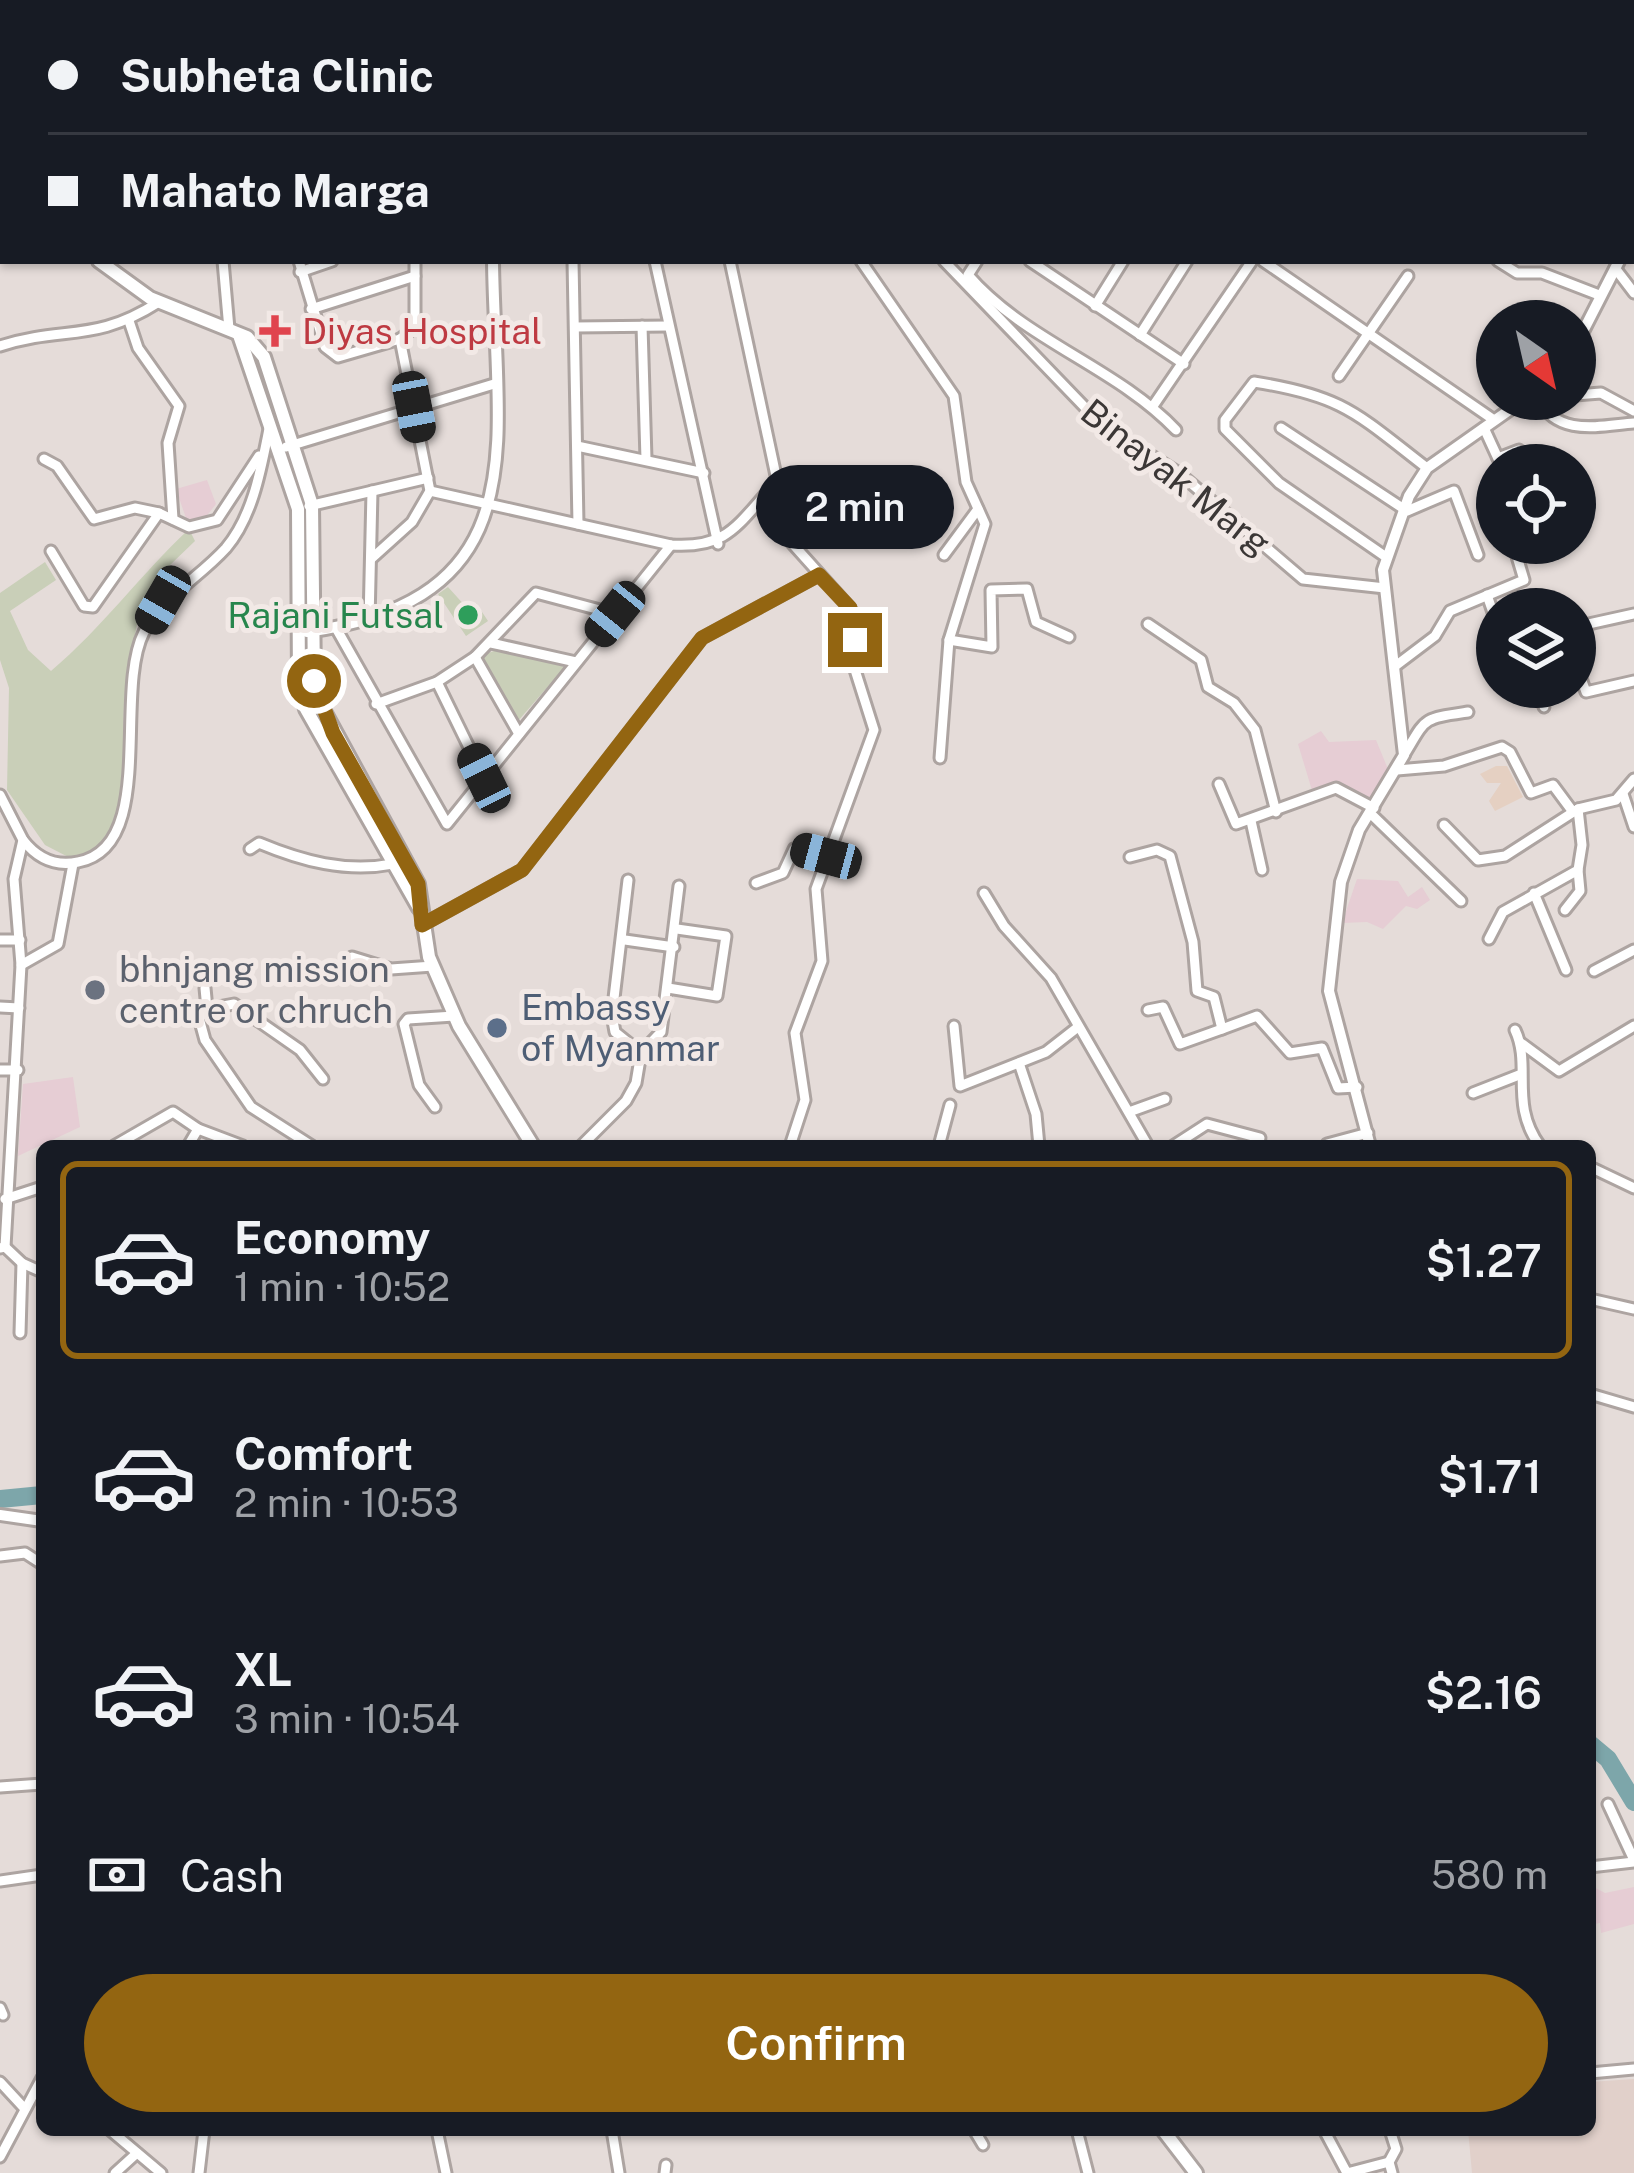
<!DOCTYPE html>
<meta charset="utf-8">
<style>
:root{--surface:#171b24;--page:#20242c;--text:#f1f3f6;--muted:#9ea1a6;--line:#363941;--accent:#936511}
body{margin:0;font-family:"Public Sans",sans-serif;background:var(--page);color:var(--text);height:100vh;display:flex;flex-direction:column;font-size:45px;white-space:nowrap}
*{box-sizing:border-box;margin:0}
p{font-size:39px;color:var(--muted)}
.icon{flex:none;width:66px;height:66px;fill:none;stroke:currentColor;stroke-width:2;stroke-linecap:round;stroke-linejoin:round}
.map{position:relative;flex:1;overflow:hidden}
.details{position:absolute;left:36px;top:1140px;width:1560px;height:996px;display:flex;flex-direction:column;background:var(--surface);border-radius:18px;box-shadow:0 3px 9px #0004}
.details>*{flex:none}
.banner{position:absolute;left:0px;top:0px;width:1635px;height:264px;box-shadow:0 3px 9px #0004;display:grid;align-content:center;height:264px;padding:0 48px;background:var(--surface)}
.needle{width:78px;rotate:146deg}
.buttons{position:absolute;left:1476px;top:300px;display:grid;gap:24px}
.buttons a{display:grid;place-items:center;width:120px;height:120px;border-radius:50%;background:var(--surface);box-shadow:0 3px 9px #0004;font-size:60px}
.end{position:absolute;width:54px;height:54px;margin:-27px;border:15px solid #936511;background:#fff;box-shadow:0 0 0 6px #fff}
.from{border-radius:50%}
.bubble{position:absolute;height:84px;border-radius:42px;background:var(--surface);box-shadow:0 3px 9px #0004;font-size:39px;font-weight:600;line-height:84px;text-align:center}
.car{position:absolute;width:36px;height:72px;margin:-36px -18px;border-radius:15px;box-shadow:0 0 9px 3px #0007;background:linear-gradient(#222 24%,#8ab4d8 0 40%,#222 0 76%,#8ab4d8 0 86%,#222 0)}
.banner b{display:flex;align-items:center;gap:42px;height:114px;font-size:45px}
.banner b+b{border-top:3px solid var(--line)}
.banner i{width:30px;height:30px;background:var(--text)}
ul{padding:21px 0 0;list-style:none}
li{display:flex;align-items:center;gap:36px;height:198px;margin:0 24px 18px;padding:0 24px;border:6px solid transparent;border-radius:18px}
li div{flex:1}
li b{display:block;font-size:45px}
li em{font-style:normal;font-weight:600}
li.active{border-color:var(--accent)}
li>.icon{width:108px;height:108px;stroke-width:1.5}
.pay{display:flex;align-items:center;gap:30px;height:132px;padding:0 48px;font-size:45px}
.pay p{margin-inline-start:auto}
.button{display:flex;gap:24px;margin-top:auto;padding:24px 48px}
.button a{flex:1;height:138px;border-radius:72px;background:var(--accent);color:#fff;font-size:48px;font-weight:600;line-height:138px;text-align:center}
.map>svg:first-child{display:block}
.built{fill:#e1d0ca}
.education{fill:#e6cdd4}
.medical{fill:#e5d0c2}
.green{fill:#c9cfb8}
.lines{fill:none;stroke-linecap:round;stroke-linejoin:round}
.river{stroke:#7da6aa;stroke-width:18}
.minor-casing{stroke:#ada4a1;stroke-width:15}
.tertiary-casing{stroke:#ada4a1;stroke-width:16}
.secondary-casing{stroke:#ada4a1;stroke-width:18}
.minor{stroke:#fff;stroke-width:9}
.tertiary{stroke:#fff;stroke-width:10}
.secondary{stroke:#fff;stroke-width:12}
.route{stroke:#936511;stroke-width:15}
.health-dot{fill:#e0444e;stroke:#f2e9e6;stroke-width:4.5}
.leisure-dot{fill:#2e9e5b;stroke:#f2e9e6;stroke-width:4.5}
.worship-dot{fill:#6b7280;stroke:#f2e9e6;stroke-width:4.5}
.service-dot{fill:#5c6f8a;stroke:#f2e9e6;stroke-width:4.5}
.labels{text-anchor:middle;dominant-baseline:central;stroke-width:10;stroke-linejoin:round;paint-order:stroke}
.health-label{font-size:36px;fill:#be3a42;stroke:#f2e9e6;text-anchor:start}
.street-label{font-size:36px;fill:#3b3736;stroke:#f2e9e6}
.leisure-label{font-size:36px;fill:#27864d;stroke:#f2e9e6;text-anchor:end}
.worship-label{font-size:36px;fill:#5b616d;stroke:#f2e9e6;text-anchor:start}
.service-label{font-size:36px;fill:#4e5e75;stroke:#f2e9e6;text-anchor:start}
</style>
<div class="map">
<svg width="1634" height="2173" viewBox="0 0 1634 2173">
<rect width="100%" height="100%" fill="#e5dcd9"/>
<polygon class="built" points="1634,2079 1634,2173 1472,2173 1468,2130 1590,2130 1590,2082"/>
<g class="education">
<polygon points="207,480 216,504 201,523 188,524 176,489"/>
<polygon points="1321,731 1329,742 1376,740 1390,774 1371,799 1337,785 1314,797 1298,744"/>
<polygon points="1357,879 1398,881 1408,897 1422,887 1430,900 1417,909 1406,906 1383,929 1367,922 1342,923"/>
<polygon points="73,1077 80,1127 18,1156 23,1084"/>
<polygon points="1590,1885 1605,1893 1634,1887 1634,1924 1601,1933 1600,1923 1590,1925"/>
</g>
<polygon class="medical" points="1496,766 1507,766 1523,797 1495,811 1489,801 1501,783 1487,783 1480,774"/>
<g class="green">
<path d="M189,529L195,541L169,566L164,590L139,612L124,700L122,811L97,852L74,860L45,845L7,790L9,688L0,660V593L45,562L56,580L10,611L28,650L51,671C102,628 140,575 189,529Z"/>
<polygon points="448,587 467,608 476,603 488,621 466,636 438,594"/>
<polygon points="500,649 565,667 518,721 482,661 485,654"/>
</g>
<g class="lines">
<g class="river">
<polyline points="0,1499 42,1495"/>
<polyline points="1590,1744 1608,1759 1634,1802"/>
</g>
<g class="minor-casing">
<g id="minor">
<polyline points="271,0 271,3"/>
<polyline points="710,0 710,3"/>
<polyline points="1361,0 1365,3"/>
<polyline points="115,3 121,0"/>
<polyline points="183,3 184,0"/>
<polyline points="355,3 410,2"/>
<polyline points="1303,3 1304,0"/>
<polyline points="1632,143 1634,144"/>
<polyline points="0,186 3,185"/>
<polyline points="223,261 229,329"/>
<polyline points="299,261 325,347 338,357 400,339 415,327 415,261"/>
<polyline points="573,261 578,524"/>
<polyline points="655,261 718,544"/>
<polyline points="730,261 790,541 850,608 857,624 850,654 874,730 816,889 822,961 795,1033 805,1100 790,1146"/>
<polyline points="861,261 954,396 966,482 985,524 949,640 940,758"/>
<polyline points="944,261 1100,423 1179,473 1303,579 1385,588"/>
<path d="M977,261L968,275C1025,341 1116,367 1176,430"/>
<polyline points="1030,261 1184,364"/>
<polyline points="1263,261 1494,420"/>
<polyline points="1498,261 1517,273 1542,273 1599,295"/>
<polyline points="1615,268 1634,293"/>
<polyline points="300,272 332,261"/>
<polyline points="1095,306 1123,261"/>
<polyline points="311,309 415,276"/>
<polyline points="129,321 138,348 179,406 168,443 173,519"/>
<polyline points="642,326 646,459"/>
<polyline points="575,327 668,326"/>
<polyline points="1140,335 1187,261"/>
<path d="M0,346C65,325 93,344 159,302"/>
<polyline points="1339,376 1408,276"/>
<polyline points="1575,395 1601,393 1634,411"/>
<path d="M1538,399C1558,437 1598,426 1634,423"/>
<polyline points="1153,406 1252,261"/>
<polyline points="1281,428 1407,511 1454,491 1478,555"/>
<polyline points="1484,428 1501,465"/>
<polyline points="577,446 704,473"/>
<polyline points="286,447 494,384"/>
<polyline points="1498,458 1519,450"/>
<polyline points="44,459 57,466 94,519 135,508 159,513"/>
<path d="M430,491L671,545C729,549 738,523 775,484"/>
<polyline points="309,506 428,478"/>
<polyline points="51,551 84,606 93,607 159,513 189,527 217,520 259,456"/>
<polyline points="944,555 978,509"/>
<path d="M1386,557L1279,483L1225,429V420L1254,382C1344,396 1357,414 1427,468"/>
<polyline points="371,559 412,522 430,491 400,339"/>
<polyline points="1487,595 1497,624"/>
<polyline points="369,622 372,491"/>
<polyline points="1148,624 1201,660 1208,687 1234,703 1255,730 1276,812"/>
<polyline points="1575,627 1634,614"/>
<polyline points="336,628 447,824 671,545"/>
<polyline points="949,640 992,647 991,590 1027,589 1036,622 1069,637"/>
<polyline points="491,643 576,662"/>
<polyline points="475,657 519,734"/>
<polyline points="1575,662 1586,692 1634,681"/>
<polyline points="1394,667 1435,636 1450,611 1524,580 1513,543"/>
<polyline points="437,682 484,778"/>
<polyline points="1539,687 1544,707"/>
<polyline points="376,704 437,682 475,657 536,593 615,614"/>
<path d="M1404,755C1427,717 1421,719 1468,712"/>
<polyline points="1397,770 1444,766 1502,747 1510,752 1531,793 1553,785 1573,812"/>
<polyline points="1219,784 1236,824 1336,788 1374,808"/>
<polyline points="1623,794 1634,827"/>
<polyline points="0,795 23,840 14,879 21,965 5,1247 0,1248"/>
<polyline points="1370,813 1461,901"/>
<polyline points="1251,821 1262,870"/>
<polyline points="1444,825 1478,860 1505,856 1578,809 1616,800 1634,779"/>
<path d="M23,840C37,858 55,867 78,862C158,847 113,693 144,632C165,594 198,579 226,548C253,516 261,469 269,429"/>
<path d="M250,849L259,843C302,861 346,873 393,864"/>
<polyline points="1130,857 1157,850 1170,856 1193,942 1197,991 1214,997 1222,1029 1257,1016 1290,1053 1322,1048 1338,1088 1357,1087"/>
<polyline points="628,880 612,1015 615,1032 641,1053"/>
<polyline points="756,883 783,873 794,849 826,856"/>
<polyline points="984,893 1004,926 1051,978 1148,1146"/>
<polyline points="1534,893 1566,970"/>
<polyline points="1565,910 1580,891 1578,870"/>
<polyline points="422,925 522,870 702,638 819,575"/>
<polyline points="1489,939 1503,912 1578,870 1582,845 1578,809"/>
<polyline points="0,940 20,940"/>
<polyline points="625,940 674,947"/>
<polyline points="352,957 391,969 433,966"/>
<polyline points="21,965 58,944 73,864"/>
<polyline points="1594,971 1634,950"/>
<polyline points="205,988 207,1009 199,1018 205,1040 251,1107 312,1146"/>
<polyline points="668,988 717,996 726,936 677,929"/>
<polyline points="0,1007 19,1008"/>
<polyline points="207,1009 234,1004 300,1050 323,1079"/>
<polyline points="1148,1010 1163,1007 1180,1044 1222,1029"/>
<polyline points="954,1026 960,1086 1046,1052 1078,1027"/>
<path d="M1515,1030C1532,1066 1509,1104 1540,1146"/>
<polyline points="1521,1043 1559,1071 1634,1026"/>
<polyline points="1019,1063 1036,1114 1039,1146"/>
<polyline points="0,1070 18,1070"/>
<polyline points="1473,1093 1519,1075"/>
<polyline points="435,1107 419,1085 404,1024 408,1019 454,1016"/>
<polyline points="1129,1112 1165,1099"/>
<polyline points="1327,1144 1368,1133"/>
<polyline points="114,1146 173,1112 198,1129 243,1146"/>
<polyline points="188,1146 198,1129"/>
<polyline points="581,1146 626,1101 636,1083 641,1053 661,1032 679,886"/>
<polyline points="939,1146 950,1105"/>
<polyline points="1173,1146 1207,1124 1260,1138"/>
<polyline points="1590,1167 1634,1188"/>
<polyline points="5,1199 42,1187"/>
<polyline points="4,1246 22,1263 42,1272"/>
<polyline points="1590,1299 1634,1309"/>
<polyline points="20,1333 22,1263"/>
<polyline points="1590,1394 1634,1407"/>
<polyline points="0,1556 25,1553 42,1564"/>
<polyline points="0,1787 42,1784"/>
<polyline points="1608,1804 1634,1860"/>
<polyline points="1590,1867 1634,1862"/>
<polyline points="0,1881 42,1875"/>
<polyline points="0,2008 3,2015"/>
<polyline points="1590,2073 1634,2069"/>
<polyline points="0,2082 25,2109"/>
<polyline points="110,2130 161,2173"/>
<polyline points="437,2130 446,2173"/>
<polyline points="612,2130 619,2173"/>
<polyline points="974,2130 983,2145"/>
<polyline points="1077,2130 1088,2173"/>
<polyline points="1324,2130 1347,2173 1389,2162"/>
<polyline points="1390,2130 1396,2149 1389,2162 1392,2173"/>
<polyline points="0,2157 42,2078"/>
<polyline points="115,2173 137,2153"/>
<polyline points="199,2173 204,2130"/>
<polyline points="665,2173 666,2165"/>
</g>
</g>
<g class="tertiary-casing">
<g id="tertiary">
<polyline points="488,0 488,3"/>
<polyline points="1632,241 1634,239"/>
<polyline points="1575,347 1619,261"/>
<path d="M307,632C541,598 495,442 493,261"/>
<polyline points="1370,1146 1329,991 1341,882 1359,830 1404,755 1383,570 1409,496 1427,468 1525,399"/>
<polyline points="0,1515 42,1521"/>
</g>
</g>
<g class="secondary-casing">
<g id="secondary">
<polyline points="0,118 3,122"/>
<polyline points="99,261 150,298 247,337 264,357 312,505 314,681 320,704 418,884 429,957 459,1026 533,1146"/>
<polyline points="239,335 298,509 299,683 306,709 419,908"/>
<polyline points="1163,2130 1196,2173"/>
</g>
</g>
<use href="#minor" class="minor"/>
<use href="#tertiary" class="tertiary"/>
<use href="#secondary" class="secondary"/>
</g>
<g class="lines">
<polyline class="route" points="314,681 333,733 418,884 422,925 522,870 702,638 819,575 850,608 855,640"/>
</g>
<path class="health-dot" d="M269 313h12v12h12v12h-12v12h-12v-12h-12v-12h12z"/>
<circle class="leisure-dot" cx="468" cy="615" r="12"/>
<circle class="worship-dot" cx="95" cy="990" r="12"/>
<circle class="service-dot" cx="497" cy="1028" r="12"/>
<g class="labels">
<g class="health-label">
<text x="302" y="331">Diyas Hospital</text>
</g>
<g class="street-label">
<text transform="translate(1176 477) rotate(38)">Binayak Marg</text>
</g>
<g class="leisure-label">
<text x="444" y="615">Rajani Futsal</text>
</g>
<g class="worship-label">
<text x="119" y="969">bhnjang mission<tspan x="119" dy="41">centre or chruch</tspan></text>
</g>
<g class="service-label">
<text x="521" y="1007">Embassy<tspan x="521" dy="41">of Myanmar</tspan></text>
</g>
</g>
</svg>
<div class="buttons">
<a><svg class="needle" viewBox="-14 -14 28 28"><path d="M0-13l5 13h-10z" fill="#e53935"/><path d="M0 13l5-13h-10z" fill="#9ea1a6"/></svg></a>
<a><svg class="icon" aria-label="locate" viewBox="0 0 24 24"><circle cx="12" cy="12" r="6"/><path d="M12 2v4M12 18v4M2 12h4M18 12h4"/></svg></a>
<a><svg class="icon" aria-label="layers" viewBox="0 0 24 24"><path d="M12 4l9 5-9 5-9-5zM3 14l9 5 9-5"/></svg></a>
</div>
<i class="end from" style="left:314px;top:681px"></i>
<i class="end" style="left:855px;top:640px"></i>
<div class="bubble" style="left:756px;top:465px;width:198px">2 min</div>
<i class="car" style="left:414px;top:407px;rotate:169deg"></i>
<i class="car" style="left:163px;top:600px;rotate:210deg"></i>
<i class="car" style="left:615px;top:614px;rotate:219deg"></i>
<i class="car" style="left:484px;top:778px;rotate:334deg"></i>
<i class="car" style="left:826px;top:856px;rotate:285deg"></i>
<div class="banner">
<b><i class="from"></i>Subheta Clinic</b>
<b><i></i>Mahato Marga</b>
</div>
<section class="details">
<ul>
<li class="active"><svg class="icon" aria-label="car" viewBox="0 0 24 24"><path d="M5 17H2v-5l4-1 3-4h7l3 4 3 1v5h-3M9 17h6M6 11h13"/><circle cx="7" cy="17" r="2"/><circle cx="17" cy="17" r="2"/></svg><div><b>Economy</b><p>1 min · 10:52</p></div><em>$1.27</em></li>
<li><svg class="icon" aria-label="car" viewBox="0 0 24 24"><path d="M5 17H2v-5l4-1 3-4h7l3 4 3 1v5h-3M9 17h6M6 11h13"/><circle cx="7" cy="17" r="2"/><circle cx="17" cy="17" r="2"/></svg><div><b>Comfort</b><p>2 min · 10:53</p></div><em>$1.71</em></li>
<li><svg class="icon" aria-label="car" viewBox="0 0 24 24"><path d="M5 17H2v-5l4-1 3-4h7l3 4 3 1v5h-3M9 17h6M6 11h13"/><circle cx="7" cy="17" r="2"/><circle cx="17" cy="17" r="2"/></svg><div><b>XL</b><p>3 min · 10:54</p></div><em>$2.16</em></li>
</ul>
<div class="pay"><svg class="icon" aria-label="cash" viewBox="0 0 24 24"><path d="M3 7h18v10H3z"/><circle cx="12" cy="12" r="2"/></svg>Cash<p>580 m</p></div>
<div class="button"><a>Confirm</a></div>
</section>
</div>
